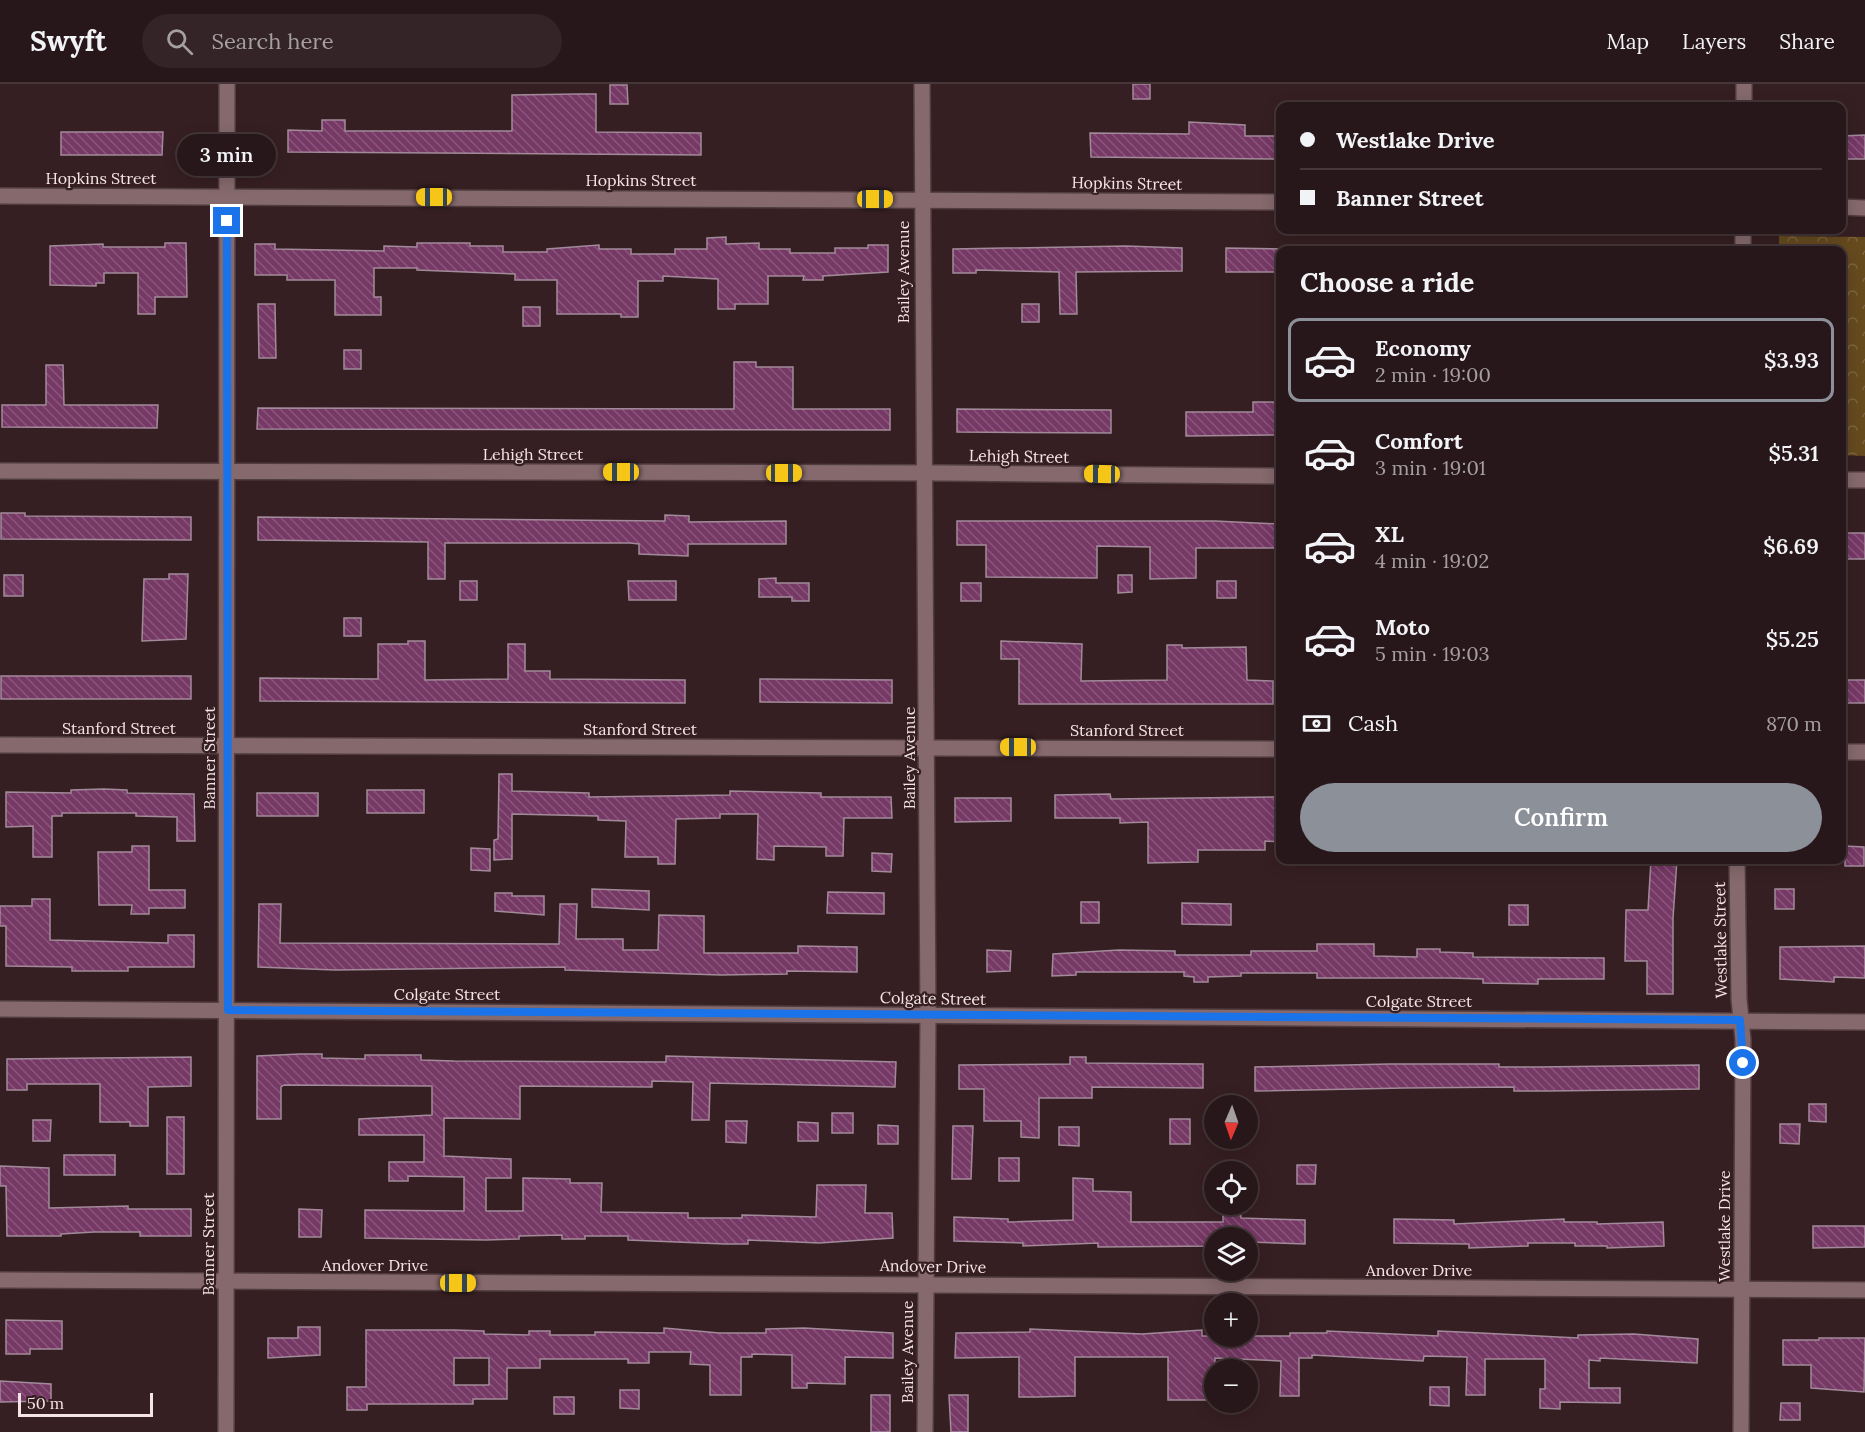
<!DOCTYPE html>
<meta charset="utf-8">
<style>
:root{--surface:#28171a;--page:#342427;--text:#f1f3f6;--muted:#a59fa2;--line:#443639;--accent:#8c9099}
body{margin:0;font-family:Lora,serif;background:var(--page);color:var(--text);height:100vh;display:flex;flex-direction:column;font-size:22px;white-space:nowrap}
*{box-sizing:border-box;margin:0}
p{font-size:20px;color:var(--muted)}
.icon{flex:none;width:33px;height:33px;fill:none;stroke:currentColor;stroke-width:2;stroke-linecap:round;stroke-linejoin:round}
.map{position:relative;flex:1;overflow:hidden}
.side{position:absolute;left:1276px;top:162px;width:570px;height:618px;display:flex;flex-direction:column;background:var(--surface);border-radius:12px;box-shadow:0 3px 15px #0003,0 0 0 2px var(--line)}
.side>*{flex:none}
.banner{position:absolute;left:1276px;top:18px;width:570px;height:132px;border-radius:12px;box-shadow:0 3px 15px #0003,0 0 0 2px var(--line);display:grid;align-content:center;height:132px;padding:0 24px;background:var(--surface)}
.needle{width:39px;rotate:182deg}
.fabs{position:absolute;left:1204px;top:1011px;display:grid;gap:12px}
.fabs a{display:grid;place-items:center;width:54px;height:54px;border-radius:50%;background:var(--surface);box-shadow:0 3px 15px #0003,0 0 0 2px var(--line);font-size:30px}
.scale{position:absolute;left:18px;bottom:15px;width:135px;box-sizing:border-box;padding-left:6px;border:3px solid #f4e4e5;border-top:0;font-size:16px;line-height:21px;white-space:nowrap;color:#f4e4e5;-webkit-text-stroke:4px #361f22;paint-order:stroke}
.end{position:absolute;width:27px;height:27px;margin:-14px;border:8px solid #1a73e8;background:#fff;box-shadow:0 0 0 3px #fff}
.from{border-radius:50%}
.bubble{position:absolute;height:42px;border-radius:21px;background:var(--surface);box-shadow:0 3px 15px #0003,0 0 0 2px var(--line);font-size:20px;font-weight:600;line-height:42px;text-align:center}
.car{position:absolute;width:18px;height:36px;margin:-18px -9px;border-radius:8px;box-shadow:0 0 4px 2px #0007;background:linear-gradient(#f5c518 24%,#345 0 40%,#f5c518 0 76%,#345 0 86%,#f5c518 0)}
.banner b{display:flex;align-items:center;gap:21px;height:57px;font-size:22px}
.banner b+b{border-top:2px solid var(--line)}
.banner i{width:15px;height:15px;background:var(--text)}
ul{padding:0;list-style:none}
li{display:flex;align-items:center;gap:18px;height:84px;margin:0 12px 9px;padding:0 12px;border:3px solid transparent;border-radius:12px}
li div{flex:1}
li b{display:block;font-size:22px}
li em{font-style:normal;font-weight:600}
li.selected{border-color:var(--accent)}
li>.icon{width:54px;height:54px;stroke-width:1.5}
h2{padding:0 24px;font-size:27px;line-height:72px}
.pay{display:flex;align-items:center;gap:15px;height:66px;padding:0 24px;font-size:22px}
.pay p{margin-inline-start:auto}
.button{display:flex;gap:12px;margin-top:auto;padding:12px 24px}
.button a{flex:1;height:69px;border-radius:36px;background:var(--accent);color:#fff;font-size:24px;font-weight:600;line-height:69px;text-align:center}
header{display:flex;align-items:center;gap:36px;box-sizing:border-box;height:84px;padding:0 30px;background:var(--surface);border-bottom:2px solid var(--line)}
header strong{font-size:28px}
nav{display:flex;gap:33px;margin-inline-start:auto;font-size:21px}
.search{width:420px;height:54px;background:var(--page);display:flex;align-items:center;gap:15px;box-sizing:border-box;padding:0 21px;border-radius:33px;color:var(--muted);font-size:22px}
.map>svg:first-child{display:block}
.park{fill:url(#park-crowns)}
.building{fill:url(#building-back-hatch);stroke:#a28a9a;stroke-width:1.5;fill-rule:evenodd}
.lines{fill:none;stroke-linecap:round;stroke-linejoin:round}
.minor-casing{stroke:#513d3f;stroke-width:18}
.minor{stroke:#85696c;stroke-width:15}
.route{stroke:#1a73e8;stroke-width:8}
.labels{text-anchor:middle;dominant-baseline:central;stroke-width:4.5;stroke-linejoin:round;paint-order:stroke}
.street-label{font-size:16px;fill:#f4e4e5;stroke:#361f22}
</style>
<header>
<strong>Swyft</strong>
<div class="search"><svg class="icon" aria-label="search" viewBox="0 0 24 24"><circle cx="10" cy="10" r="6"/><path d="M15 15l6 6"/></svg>Search here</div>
<nav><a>Map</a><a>Layers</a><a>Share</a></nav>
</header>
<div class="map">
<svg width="1865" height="1348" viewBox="0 0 1865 1348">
<defs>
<pattern id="park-crowns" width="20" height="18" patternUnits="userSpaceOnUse" patternTransform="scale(1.5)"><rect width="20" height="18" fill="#654a1e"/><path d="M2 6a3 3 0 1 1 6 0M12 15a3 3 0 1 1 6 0" fill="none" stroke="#7c643f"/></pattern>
<pattern id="building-back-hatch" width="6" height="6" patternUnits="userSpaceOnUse" patternTransform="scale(1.5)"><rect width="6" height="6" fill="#763865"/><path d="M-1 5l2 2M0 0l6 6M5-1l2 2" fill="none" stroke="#8a557b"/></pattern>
</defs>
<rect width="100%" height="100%" fill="#361f22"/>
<polygon class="park" points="1779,152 1865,153 1865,372 1842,371 1842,166 1779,166"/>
<g class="building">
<rect x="1133" y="0" width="17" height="15"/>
<polygon points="610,1 627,1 628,20 610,20"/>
<polygon points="578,10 596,10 596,48 701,49 701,71 288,68 288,46 322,47 322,36 345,36 345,47 512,47 512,11"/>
<polygon points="1189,38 1245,41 1245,52 1278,52 1278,75 1091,73 1090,49 1189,50"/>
<polygon points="61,48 163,48 162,71 61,71"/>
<polygon points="1865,51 1865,75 1842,75 1842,52"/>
<polygon points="726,153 726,160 759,159 759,165 790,165 790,169 835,169 835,164 868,164 868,161 888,161 888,188 823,192 823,196 803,196 804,192 768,192 768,220 735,220 735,225 718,225 718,195 663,192 663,197 638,197 638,233 621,233 621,230 557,230 557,196 515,196 515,190 417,186 417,184 374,184 374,213 381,213 381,231 335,231 335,196 287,196 287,191 255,191 255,160 275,160 275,165 384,167 384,162 417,163 417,159 470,159 470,162 503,162 503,168 547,168 547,165 599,161 599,165 631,165 631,170 675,170 675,165 707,165 707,154"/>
<polygon points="165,159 186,159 187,213 155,213 155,230 138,230 138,189 104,189 104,199 96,199 96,202 50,201 50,162 103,160 103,163 165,163"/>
<polygon points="1126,162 1182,164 1182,187 1076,188 1077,230 1060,230 1059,188 976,186 976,189 953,189 953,165"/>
<polygon points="1226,164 1281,165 1280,188 1226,188"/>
<polygon points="258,220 275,220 276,274 259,274"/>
<rect x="1022" y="220" width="17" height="18"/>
<rect x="523" y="223" width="17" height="19"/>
<rect x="344" y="266" width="17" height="19"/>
<polygon points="734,278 756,278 756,283 793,283 793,325 890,325 890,346 257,345 258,324 734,325"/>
<polygon points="46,281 63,281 64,321 158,321 157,344 2,343 2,321 46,321"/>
<polygon points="1253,318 1277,318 1277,351 1186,352 1186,328 1253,328"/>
<polygon points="957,325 1111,326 1111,349 957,348"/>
<polygon points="1,429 25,429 25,432 191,433 191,456 1,455"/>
<polygon points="665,431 689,432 689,438 786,437 786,460 688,460 688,472 639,470 639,460 630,459 445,459 445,495 428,495 428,458 258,456 258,433 665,437"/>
<polygon points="957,437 1215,437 1280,440 1280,464 1196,464 1196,494 1150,495 1150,463 1097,462 1097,494 986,493 986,461 957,461"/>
<rect x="1842" y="449" width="23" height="26"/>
<polygon points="169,490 188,490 186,555 142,557 144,495 169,495"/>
<rect x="4" y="491" width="19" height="21"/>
<polygon points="1118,491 1132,491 1132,508 1118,509"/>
<polygon points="776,494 776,499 809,499 809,517 792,517 792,513 759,513 759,495"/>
<rect x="460" y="497" width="17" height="19"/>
<polygon points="628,497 676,497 676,516 629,516"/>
<rect x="1217" y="497" width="19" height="17"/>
<rect x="961" y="499" width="20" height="18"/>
<rect x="344" y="534" width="17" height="18"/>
<polygon points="408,557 425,557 425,596 508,595 508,560 525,560 525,587 550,587 550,595 685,596 685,619 260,617 260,594 378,595 378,560 408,560"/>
<polygon points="1001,557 1082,560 1081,597 1167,596 1167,561 1182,561 1182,564 1246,563 1247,596 1273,597 1273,620 1019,620 1019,575 1001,575"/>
<rect x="1" y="592" width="190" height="23"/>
<polygon points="760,595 892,596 892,619 760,618"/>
<rect x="1842" y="596" width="23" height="23"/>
<polygon points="499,690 512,690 512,707 589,709 589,713 730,711 730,707 821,709 821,713 891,713 892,734 844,734 843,772 826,772 826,763 774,762 774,776 757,775 758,730 720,730 720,734 676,735 675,780 658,780 658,773 625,773 626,737 598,736 598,732 512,730 512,775 494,776 494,756 498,755"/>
<polygon points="104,705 127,706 127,709 194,710 195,757 177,757 177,733 136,732 136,729 62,729 62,732 52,732 52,773 33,773 33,742 6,743 6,708 71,709 71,706"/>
<rect x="367" y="706" width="57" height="23"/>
<rect x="257" y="709" width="61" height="23"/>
<polygon points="1110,710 1111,715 1276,713 1276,741 1281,741 1281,758 1265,757 1265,766 1198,766 1198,778 1148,779 1148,738 1120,739 1120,734 1055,734 1055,711"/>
<polygon points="955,714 1011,714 1011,737 955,738"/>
<polygon points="132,762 149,762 149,806 185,806 185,824 149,824 149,830 131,830 132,821 99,821 98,768 132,768"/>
<polygon points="1845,762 1864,763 1864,782 1845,782"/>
<polygon points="471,764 490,765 490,787 471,786"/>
<polygon points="872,769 892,770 891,788 872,787"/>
<polygon points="1651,776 1677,776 1673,834 1673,910 1647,910 1647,877 1625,877 1626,826 1648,826"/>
<polygon points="592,805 649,807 649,826 592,823"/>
<rect x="1775" y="805" width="19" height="20"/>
<polygon points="828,808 884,809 884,830 827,829"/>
<polygon points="495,809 512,809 512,812 544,812 544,831 495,827"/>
<polygon points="32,815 50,815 50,856 168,859 168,851 194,851 194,883 128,883 128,887 72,887 72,883 6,882 6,842 0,842 0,822 32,822"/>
<rect x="1081" y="818" width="18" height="21"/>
<polygon points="1182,819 1231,820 1231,841 1182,840"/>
<polygon points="259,820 281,820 280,859 559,860 560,820 577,820 576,855 623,855 623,866 658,866 659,831 704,832 704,869 798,869 798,862 857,863 857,888 787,887 787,890 721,891 565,886 565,883 335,886 258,883"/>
<rect x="1509" y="821" width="19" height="20"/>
<polygon points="1317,860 1374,860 1374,872 1417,873 1417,865 1440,865 1440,868 1473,869 1473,873 1604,874 1604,895 1538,895 1538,900 1483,899 1483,895 1449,894 1317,894 1317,889 1241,889 1241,892 1208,893 1208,898 1194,898 1194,893 1184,892 1184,888 1076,888 1076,891 1052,892 1053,870 1119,866 1175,867 1175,871 1251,871 1251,867 1317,867"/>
<polygon points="1865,862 1865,894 1834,893 1834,898 1780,895 1780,863"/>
<polygon points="987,866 1011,867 1010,887 987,888"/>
<polygon points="300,970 322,970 322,974 365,975 365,971 421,971 421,976 454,977 666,978 666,972 896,978 895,1003 710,999 709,1036 692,1036 693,998 652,997 652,1003 520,1002 520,1035 444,1034 444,1072 511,1075 511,1094 486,1094 486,1127 523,1127 523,1094 570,1095 570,1099 602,1099 601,1128 688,1129 688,1134 742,1134 742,1131 816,1133 817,1101 866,1101 865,1129 892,1129 893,1154 819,1159 748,1156 748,1160 725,1160 628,1156 628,1152 585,1152 585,1155 562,1155 562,1151 519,1152 519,1155 486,1156 365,1154 365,1126 464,1127 464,1093 408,1092 408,1097 389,1097 389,1078 424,1078 424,1051 359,1051 359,1035 432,1031 432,1002 284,1001 281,1003 281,1035 257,1035 257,972"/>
<polygon points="191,973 191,1002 148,1003 148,1042 130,1042 130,1038 100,1038 100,1000 27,1000 27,1006 7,1006 7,975"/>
<polygon points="1070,973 1086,973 1086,979 1203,980 1203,1004 1092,1003 1092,1014 1039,1014 1039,1054 1021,1053 1021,1037 984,1037 984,1005 959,1005 959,981 1070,980"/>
<polygon points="1389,980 1499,980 1499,983 1536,983 1699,981 1699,1005 1548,1007 1514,1007 1514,1003 1404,1004 1255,1007 1255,983"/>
<polygon points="1809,1020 1826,1020 1826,1038 1809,1037"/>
<rect x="832" y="1029" width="21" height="20"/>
<rect x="167" y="1033" width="17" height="57"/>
<rect x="1170" y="1035" width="20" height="25"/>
<polygon points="33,1036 51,1036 50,1057 33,1057"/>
<polygon points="726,1037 747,1037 746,1059 726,1058"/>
<polygon points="798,1038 818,1039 818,1057 798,1057"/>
<polygon points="1780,1040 1800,1040 1799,1060 1780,1059"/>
<polygon points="878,1041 898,1042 898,1060 878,1060"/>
<polygon points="953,1042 973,1042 971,1095 952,1095"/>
<polygon points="1059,1043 1079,1043 1079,1062 1059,1061"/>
<rect x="64" y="1071" width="51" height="20"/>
<rect x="999" y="1074" width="20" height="23"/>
<polygon points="1297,1081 1316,1081 1315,1100 1297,1100"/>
<polygon points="0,1082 49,1084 49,1124 128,1122 128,1125 191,1125 191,1152 140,1152 140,1148 94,1148 61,1150 61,1152 7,1152 6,1102 0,1102"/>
<polygon points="1073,1094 1093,1095 1093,1107 1131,1108 1131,1138 1223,1138 1223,1120 1241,1120 1241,1134 1305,1136 1305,1160 1248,1158 1248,1154 1215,1154 1215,1162 1098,1163 1098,1159 1023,1162 1023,1159 954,1157 954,1133 1008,1135 1008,1138 1073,1136"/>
<polygon points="299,1125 322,1126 321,1153 299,1153"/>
<polygon points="1394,1135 1454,1136 1454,1140 1564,1135 1564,1138 1597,1138 1597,1140 1663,1138 1664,1162 1607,1164 1607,1162 1575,1162 1575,1159 1528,1159 1528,1162 1469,1164 1469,1160 1394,1159"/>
<polygon points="1813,1142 1865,1142 1865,1163 1813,1164"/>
<polygon points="6,1236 62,1237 62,1265 30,1265 30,1270 6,1270"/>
<polygon points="298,1243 320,1243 320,1271 268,1274 268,1254 298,1254"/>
<path d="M664,1244L719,1249H766V1245L804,1244L893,1249V1274L845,1273V1300L807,1299V1304H792V1271L752,1270V1273H741V1311H710V1281L690,1280L691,1268H649V1279H628V1275H540V1284H507V1315H473V1320H367V1326H347V1303H366V1246H454L484,1247V1250L529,1251V1247H550V1251H595V1248L664,1249ZM454,1274H489V1301H454Z"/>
<polygon points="1030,1245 1142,1250 1202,1246 1202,1252 1290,1252 1290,1249 1327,1249 1327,1247 1438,1252 1438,1247 1460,1248 1578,1254 1578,1251 1634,1250 1698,1255 1697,1279 1600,1274 1600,1277 1589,1276 1589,1304 1620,1304 1620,1319 1560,1318 1560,1325 1540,1324 1540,1305 1545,1305 1545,1275 1485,1275 1485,1311 1466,1311 1467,1273 1424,1272 1423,1277 1312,1271 1312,1274 1299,1274 1299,1312 1280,1312 1281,1277 1215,1274 1215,1316 1168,1316 1168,1273 1075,1273 1075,1312 1037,1313 1019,1313 1019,1273 955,1274 956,1249 1030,1248"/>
<polygon points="1819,1254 1865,1254 1864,1308 1811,1304 1811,1281 1783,1281 1783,1256 1819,1256"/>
<polygon points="0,1297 51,1300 51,1317 0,1318"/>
<polygon points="1430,1303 1449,1303 1449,1322 1430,1321"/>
<polygon points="620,1306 639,1306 639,1325 620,1324"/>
<rect x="871" y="1311" width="19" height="37"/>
<polygon points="949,1311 968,1311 968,1348 951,1348"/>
<rect x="554" y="1313" width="20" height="17"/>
<polygon points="1781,1319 1800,1319 1800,1336 1780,1336"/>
</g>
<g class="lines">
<g class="minor-casing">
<g id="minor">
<polyline points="922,0 928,932 925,1348"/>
<polyline points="1744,22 1744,0"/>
<polyline points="0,112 1281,118"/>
<polyline points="1842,123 1865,124"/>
<polyline points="1743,166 1743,146"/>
<polyline points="0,387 945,389 1281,392"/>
<polyline points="1842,396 1865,396"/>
<polyline points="0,661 1281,665"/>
<polyline points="1842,668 1865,668"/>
<polyline points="1737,776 1739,915 1743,956 1741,1348"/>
<polyline points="0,925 1865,938"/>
<polyline points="0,1196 1865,1206"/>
<polyline points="226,1348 227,0"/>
</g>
</g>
<use href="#minor" class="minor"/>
</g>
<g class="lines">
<polyline class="route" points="227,137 228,926 1740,936 1743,979"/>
</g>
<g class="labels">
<g class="street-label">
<text x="101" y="94">Hopkins Street</text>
<text x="641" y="96">Hopkins Street</text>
<text transform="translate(1127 99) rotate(1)">Hopkins Street</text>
<text transform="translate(903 188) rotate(-90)">Bailey Avenue</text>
<text x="533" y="370">Lehigh Street</text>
<text transform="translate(1019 372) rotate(1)">Lehigh Street</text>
<text x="119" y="644">Stanford Street</text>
<text x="640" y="645">Stanford Street</text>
<text x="1127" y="646">Stanford Street</text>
<text transform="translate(209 674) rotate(-90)">Banner Street</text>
<text transform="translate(909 674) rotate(-90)">Bailey Avenue</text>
<text transform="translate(1720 856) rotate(-91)">Westlake Street</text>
<text x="447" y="910">Colgate Street</text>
<text transform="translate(933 914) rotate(1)">Colgate Street</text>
<text x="1419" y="917">Colgate Street</text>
<text transform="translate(1724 1142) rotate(-90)">Westlake Drive</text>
<text transform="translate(208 1160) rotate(-90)">Banner Street</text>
<text x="375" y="1181">Andover Drive</text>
<text transform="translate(933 1182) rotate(1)">Andover Drive</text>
<text x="1419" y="1186">Andover Drive</text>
<text transform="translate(907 1268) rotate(-90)">Bailey Avenue</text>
</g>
</g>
</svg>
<div class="fabs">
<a><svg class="needle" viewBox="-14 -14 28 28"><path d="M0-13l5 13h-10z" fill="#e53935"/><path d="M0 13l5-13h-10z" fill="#a59fa2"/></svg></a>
<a><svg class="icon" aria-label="locate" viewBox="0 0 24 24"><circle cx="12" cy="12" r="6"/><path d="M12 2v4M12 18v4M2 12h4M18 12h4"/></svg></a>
<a><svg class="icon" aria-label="layers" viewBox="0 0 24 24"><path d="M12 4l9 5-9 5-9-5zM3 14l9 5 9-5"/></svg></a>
<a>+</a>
<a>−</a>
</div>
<div class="scale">50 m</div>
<i class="end from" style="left:1743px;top:979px"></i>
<i class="end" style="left:227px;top:137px"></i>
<div class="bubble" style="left:177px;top:50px;width:99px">3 min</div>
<i class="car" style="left:434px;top:113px;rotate:270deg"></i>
<i class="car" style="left:875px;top:115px;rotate:90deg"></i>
<i class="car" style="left:621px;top:388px;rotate:270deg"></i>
<i class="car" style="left:784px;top:389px;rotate:90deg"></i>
<i class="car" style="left:1102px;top:390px;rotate:271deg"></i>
<i class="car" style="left:1018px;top:663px;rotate:270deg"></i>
<i class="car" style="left:458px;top:1199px;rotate:90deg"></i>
<div class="banner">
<b><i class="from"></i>Westlake Drive</b>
<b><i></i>Banner Street</b>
</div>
<section class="side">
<h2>Choose a ride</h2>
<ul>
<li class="selected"><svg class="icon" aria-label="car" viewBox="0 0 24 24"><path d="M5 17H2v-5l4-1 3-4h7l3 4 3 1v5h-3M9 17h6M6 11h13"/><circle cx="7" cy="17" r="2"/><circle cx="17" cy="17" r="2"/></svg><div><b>Economy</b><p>2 min · 19:00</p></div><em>$3.93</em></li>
<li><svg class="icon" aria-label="car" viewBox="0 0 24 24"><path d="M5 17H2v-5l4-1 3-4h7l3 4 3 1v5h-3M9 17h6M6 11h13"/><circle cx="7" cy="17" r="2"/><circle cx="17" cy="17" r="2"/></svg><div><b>Comfort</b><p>3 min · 19:01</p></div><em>$5.31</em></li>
<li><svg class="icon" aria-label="car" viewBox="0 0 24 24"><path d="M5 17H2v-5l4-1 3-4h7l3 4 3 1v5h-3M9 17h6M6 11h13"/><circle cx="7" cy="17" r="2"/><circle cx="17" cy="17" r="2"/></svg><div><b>XL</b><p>4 min · 19:02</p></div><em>$6.69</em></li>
<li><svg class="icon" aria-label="car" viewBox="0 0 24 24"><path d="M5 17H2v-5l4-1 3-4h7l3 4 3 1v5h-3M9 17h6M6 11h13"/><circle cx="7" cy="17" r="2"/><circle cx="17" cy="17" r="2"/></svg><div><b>Moto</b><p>5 min · 19:03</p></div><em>$5.25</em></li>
</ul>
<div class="pay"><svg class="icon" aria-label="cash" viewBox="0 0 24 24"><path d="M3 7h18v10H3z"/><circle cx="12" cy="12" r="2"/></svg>Cash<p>870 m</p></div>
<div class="button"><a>Confirm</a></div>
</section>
</div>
